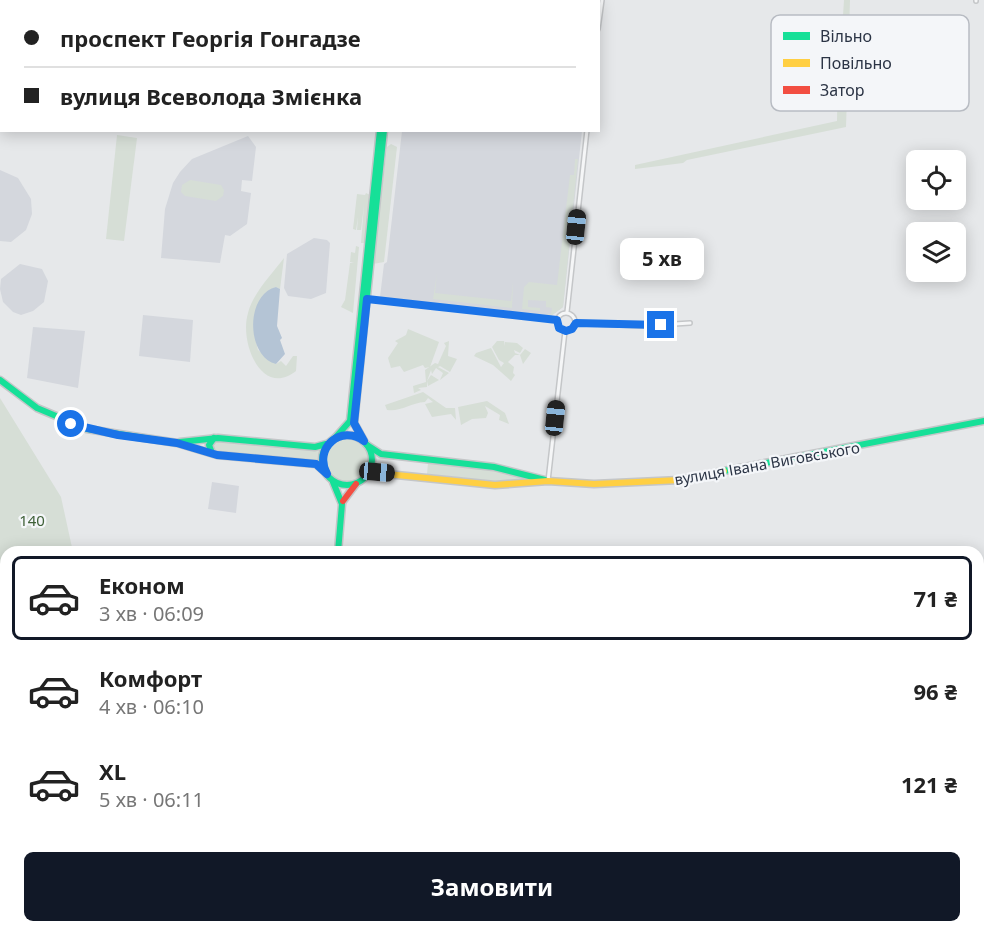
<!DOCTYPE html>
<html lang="uk">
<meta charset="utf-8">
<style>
:root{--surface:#fff;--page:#f6f6f6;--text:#222;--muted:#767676;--line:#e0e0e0;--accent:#111827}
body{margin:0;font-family:"Noto Sans",sans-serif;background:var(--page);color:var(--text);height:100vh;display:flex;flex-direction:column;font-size:22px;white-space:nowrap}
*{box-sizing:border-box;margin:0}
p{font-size:20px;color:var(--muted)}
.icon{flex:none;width:33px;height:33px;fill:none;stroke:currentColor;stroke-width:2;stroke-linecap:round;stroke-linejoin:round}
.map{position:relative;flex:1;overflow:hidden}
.drawer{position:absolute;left:0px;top:546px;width:984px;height:387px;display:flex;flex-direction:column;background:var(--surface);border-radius:18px 18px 0 0;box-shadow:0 3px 15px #0003}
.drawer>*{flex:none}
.banner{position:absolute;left:0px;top:0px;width:600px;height:132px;box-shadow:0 3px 15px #0003;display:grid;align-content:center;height:132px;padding:0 24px;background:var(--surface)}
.buttons{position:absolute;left:906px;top:150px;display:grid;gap:12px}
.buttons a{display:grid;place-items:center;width:60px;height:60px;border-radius:9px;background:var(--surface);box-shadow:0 3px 15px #0003;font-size:30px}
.end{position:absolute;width:27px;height:27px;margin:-14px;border:8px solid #1a73e8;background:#fff;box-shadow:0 0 0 3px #fff}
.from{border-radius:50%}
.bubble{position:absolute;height:42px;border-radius:9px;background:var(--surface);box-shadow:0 3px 15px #0003;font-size:20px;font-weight:700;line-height:42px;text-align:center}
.car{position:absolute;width:18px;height:36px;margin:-18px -9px;border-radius:8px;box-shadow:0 0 4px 2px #0007;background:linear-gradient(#222 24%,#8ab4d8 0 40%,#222 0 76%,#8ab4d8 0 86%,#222 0)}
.banner b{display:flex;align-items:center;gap:21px;height:57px;font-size:22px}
.banner b+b{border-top:2px solid var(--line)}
.banner i{width:15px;height:15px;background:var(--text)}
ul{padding:10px 0 0;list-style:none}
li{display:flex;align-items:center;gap:18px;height:84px;margin:0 12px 9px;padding:0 12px;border:3px solid transparent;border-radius:9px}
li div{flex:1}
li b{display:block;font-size:22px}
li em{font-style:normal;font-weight:700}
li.selected{border-color:var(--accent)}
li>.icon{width:54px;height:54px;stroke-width:1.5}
.button{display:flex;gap:12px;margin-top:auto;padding:12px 24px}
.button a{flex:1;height:69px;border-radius:9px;background:var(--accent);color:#fff;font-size:24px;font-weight:700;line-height:69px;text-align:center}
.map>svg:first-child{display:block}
.built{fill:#d4d7dd}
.green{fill:#d6ded6}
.water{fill:#b4c4d5}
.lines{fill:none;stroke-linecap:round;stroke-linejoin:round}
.street-casing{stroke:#c4c6c8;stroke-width:6}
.fast-casing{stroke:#c4c6c8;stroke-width:9}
.slow-casing{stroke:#c4c6c8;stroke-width:9}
.jam-casing{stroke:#c4c6c8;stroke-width:9}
.street{stroke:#f5f6f7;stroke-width:3}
.fast{stroke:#16e098;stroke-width:6}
.slow{stroke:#ffcf43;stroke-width:6}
.jam{stroke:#f24e42;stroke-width:6}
.route{stroke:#1a73e8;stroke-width:8}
.labels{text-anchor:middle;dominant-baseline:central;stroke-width:4.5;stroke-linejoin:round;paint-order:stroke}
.street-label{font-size:15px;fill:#2b3445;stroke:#f4f6f9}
.park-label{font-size:15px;fill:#3f6138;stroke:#f4f6f9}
.key{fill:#f4f6f9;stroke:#b8bcc3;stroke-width:1.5}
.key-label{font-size:16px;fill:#2b3445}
</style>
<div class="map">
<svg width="984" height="933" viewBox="0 0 984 933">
<rect width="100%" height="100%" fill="#e6e8ea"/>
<g class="built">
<polygon points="402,131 582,131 563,307 551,316 380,297 384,264 387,262"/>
<polygon points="248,136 256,147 252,181 242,180 241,191 251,193 247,224 230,236 225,235 220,263 161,258 165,209 173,183 180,172 192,159"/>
<polygon points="0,170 18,178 31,199 32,214 26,230 11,242 0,241"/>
<polygon points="314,238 327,240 330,243 326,293 311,299 288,296 284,288 287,254"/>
<polygon points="20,264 42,269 48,281 44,302 33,311 21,315 13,312 3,302 0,289 1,279"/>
<polygon points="143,315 193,320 190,362 139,356"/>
<polygon points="33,327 85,331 78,388 27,378"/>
<polygon points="212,482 239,486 236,513 208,509"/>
</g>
<g class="green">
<polygon points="844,0 850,0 846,127 687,160 683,163 635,169 635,165 837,121 838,66 840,63"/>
<polygon points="117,135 137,138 124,241 106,239"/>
<polygon points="391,144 397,147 384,262 373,264 387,147"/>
<polygon points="575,159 578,159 563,307 551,316 545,315 551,314 552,308 546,307 546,301 528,300 528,307 540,308 540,311 522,309 524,287 529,282 557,285 570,175 574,175"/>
<polygon points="190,180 221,185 224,190 223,196 216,201 185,196 181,192 182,185"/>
<polygon points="366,193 370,195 365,243 361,243 364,205 361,230 357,230 358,217 356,230 353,229 357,194 365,195"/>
<polygon points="356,246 359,247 353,313 341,307 345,300 350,263 354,263 350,262 351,252 355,253"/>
<path d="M284,258L280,289L276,287C251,298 252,327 258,350L276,364L281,361L286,366L293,356H297L296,371C262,398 239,343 248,313C253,293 272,274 284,258Z"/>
<polygon points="437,273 435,293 511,301 513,282 512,308 433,299"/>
<polygon points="408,329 439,342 430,367 425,368 423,365 404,372 400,366 391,368 388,358 398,343 395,341 406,335"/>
<polygon points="449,341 448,356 457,359 450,372 440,366 454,359 432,370 438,367 449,373 440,380 443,373 436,368 432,374 431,370 427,381 431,375 439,380 428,386 427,381 427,387 418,388 421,390 414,393 413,386 426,382 425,370 435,363 438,364 446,346 444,343"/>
<polygon points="497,341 504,341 505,346 505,342 517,343 523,348 520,353 514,350 515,353 520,355 525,349 531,353 523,364 520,355 515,355 508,362 514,367 513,373 515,375 511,381 493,365 474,356 476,353 491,348 501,367 504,363 499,360 492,347"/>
<path d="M423,392L446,408H455L456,420L451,414L432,417L425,404L433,402L428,398L425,402C410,403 401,412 387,410L385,405Z"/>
<polygon points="0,398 61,497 73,552 6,552 6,927 413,927 431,933 0,933"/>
<polygon points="487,401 505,413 509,424 499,420 500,415 485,406 488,413 486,418 472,419 461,425 458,407"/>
<circle cx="347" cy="460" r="22"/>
<polygon points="216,439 321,449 320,462 217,453 212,451 211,444"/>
<polygon points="428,463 495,470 525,477 525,480 495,481 427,474"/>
<polygon points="984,618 984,933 734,933 736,927 978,927 978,620"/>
</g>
<path class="water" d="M276,287L280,289L277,326L282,338L280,340L285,354L276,364C246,356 245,295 276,287Z"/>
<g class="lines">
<g class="street-casing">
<g id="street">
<polyline points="976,1 976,0"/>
<polyline points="176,2 176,0"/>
<polyline points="598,29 602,0"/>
<polyline points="368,299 557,320"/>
<polyline points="567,312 587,130"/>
<circle cx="566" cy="322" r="9"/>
<polyline points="576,323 644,326 690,323"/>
<polyline points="548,481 565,331"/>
<polyline points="978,843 984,840"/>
<polyline points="978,916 984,929"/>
<polyline points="786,933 792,933"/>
</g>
</g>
<g class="fast-casing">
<g id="fast">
<polyline points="377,0 378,2"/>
<polyline points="381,0 390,0"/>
<polyline points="397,0 397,2"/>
<polyline points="301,2 304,0"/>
<polyline points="0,380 37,408 87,429 177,443 217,455 316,464 327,474"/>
<circle cx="347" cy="460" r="25"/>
<polyline points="335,438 350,421 380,130"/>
<polyline points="364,441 354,423 384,130"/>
<polyline points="180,442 218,438 315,447 326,444"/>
<polyline points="367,445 381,454 494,467 545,480"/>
<polyline points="212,453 209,445 214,438"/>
<polyline points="724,471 984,421"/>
<polyline points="333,482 342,504 338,552"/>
<polyline points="0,922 6,921"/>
<polyline points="452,927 470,933"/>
</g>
</g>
<g class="slow-casing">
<polyline id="slow" points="366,476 377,473 495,485 548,481 594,484 680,480 724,471"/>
</g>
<g class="jam-casing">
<g id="jam">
<polyline points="312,2 315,0"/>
<polyline points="0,21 2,22"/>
<polyline points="343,501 356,484"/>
</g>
</g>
<use href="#street" class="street"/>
<use href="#fast" class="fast"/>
<use href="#slow" class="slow"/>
<use href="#jam" class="jam"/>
</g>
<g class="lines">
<path class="route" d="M71,424L118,435L177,443L217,455L316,464L327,474C313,448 341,424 364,441L354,423L367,299L557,320L559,328L566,331L572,329L576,323L661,325"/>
</g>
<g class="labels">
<g class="street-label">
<text transform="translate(767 463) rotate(-10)">вулиця Івана Виговського</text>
</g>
<g class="park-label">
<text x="32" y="520">140</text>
</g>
</g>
<rect x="771" y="15" width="198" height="96" rx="9" class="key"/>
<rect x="783" y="32" width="27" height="8" fill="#16e098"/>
<rect x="783" y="59" width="27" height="8" fill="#ffcf43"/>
<rect x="783" y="86" width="27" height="8" fill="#f24e42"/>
<g class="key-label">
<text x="820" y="42">Вільно</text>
<text x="820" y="69">Повільно</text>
<text x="820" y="96">Затор</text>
</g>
</svg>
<div class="buttons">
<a><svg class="icon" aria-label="locate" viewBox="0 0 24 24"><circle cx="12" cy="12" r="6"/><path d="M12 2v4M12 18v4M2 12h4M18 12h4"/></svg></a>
<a><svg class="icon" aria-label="layers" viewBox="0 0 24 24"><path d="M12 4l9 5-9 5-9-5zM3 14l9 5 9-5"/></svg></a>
</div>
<i class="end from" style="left:71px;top:424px"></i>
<i class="end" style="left:661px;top:325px"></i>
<div class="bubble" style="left:620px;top:238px;width:84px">5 хв</div>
<i class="car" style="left:576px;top:227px;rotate:6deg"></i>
<i class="car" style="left:555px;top:418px;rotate:6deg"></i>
<i class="car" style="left:377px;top:472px;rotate:95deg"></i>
<div class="banner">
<b><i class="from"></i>проспект Георгія Гонгадзе</b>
<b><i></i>вулиця Всеволода Змієнка</b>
</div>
<section class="drawer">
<ul>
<li class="selected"><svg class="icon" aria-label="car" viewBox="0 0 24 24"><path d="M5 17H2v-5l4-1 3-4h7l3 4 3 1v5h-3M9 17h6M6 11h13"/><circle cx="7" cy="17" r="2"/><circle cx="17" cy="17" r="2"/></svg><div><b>Економ</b><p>3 хв · 06:09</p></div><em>71 ₴</em></li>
<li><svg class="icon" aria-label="car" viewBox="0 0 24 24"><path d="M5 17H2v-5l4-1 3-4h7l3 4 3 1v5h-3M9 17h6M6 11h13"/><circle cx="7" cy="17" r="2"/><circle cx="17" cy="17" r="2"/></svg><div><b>Комфорт</b><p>4 хв · 06:10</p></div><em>96 ₴</em></li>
<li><svg class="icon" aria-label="car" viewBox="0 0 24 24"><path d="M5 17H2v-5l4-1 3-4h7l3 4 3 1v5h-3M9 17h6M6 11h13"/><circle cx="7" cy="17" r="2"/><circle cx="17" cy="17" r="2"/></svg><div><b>XL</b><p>5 хв · 06:11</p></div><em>121 ₴</em></li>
</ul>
<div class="button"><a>Замовити</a></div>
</section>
</div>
